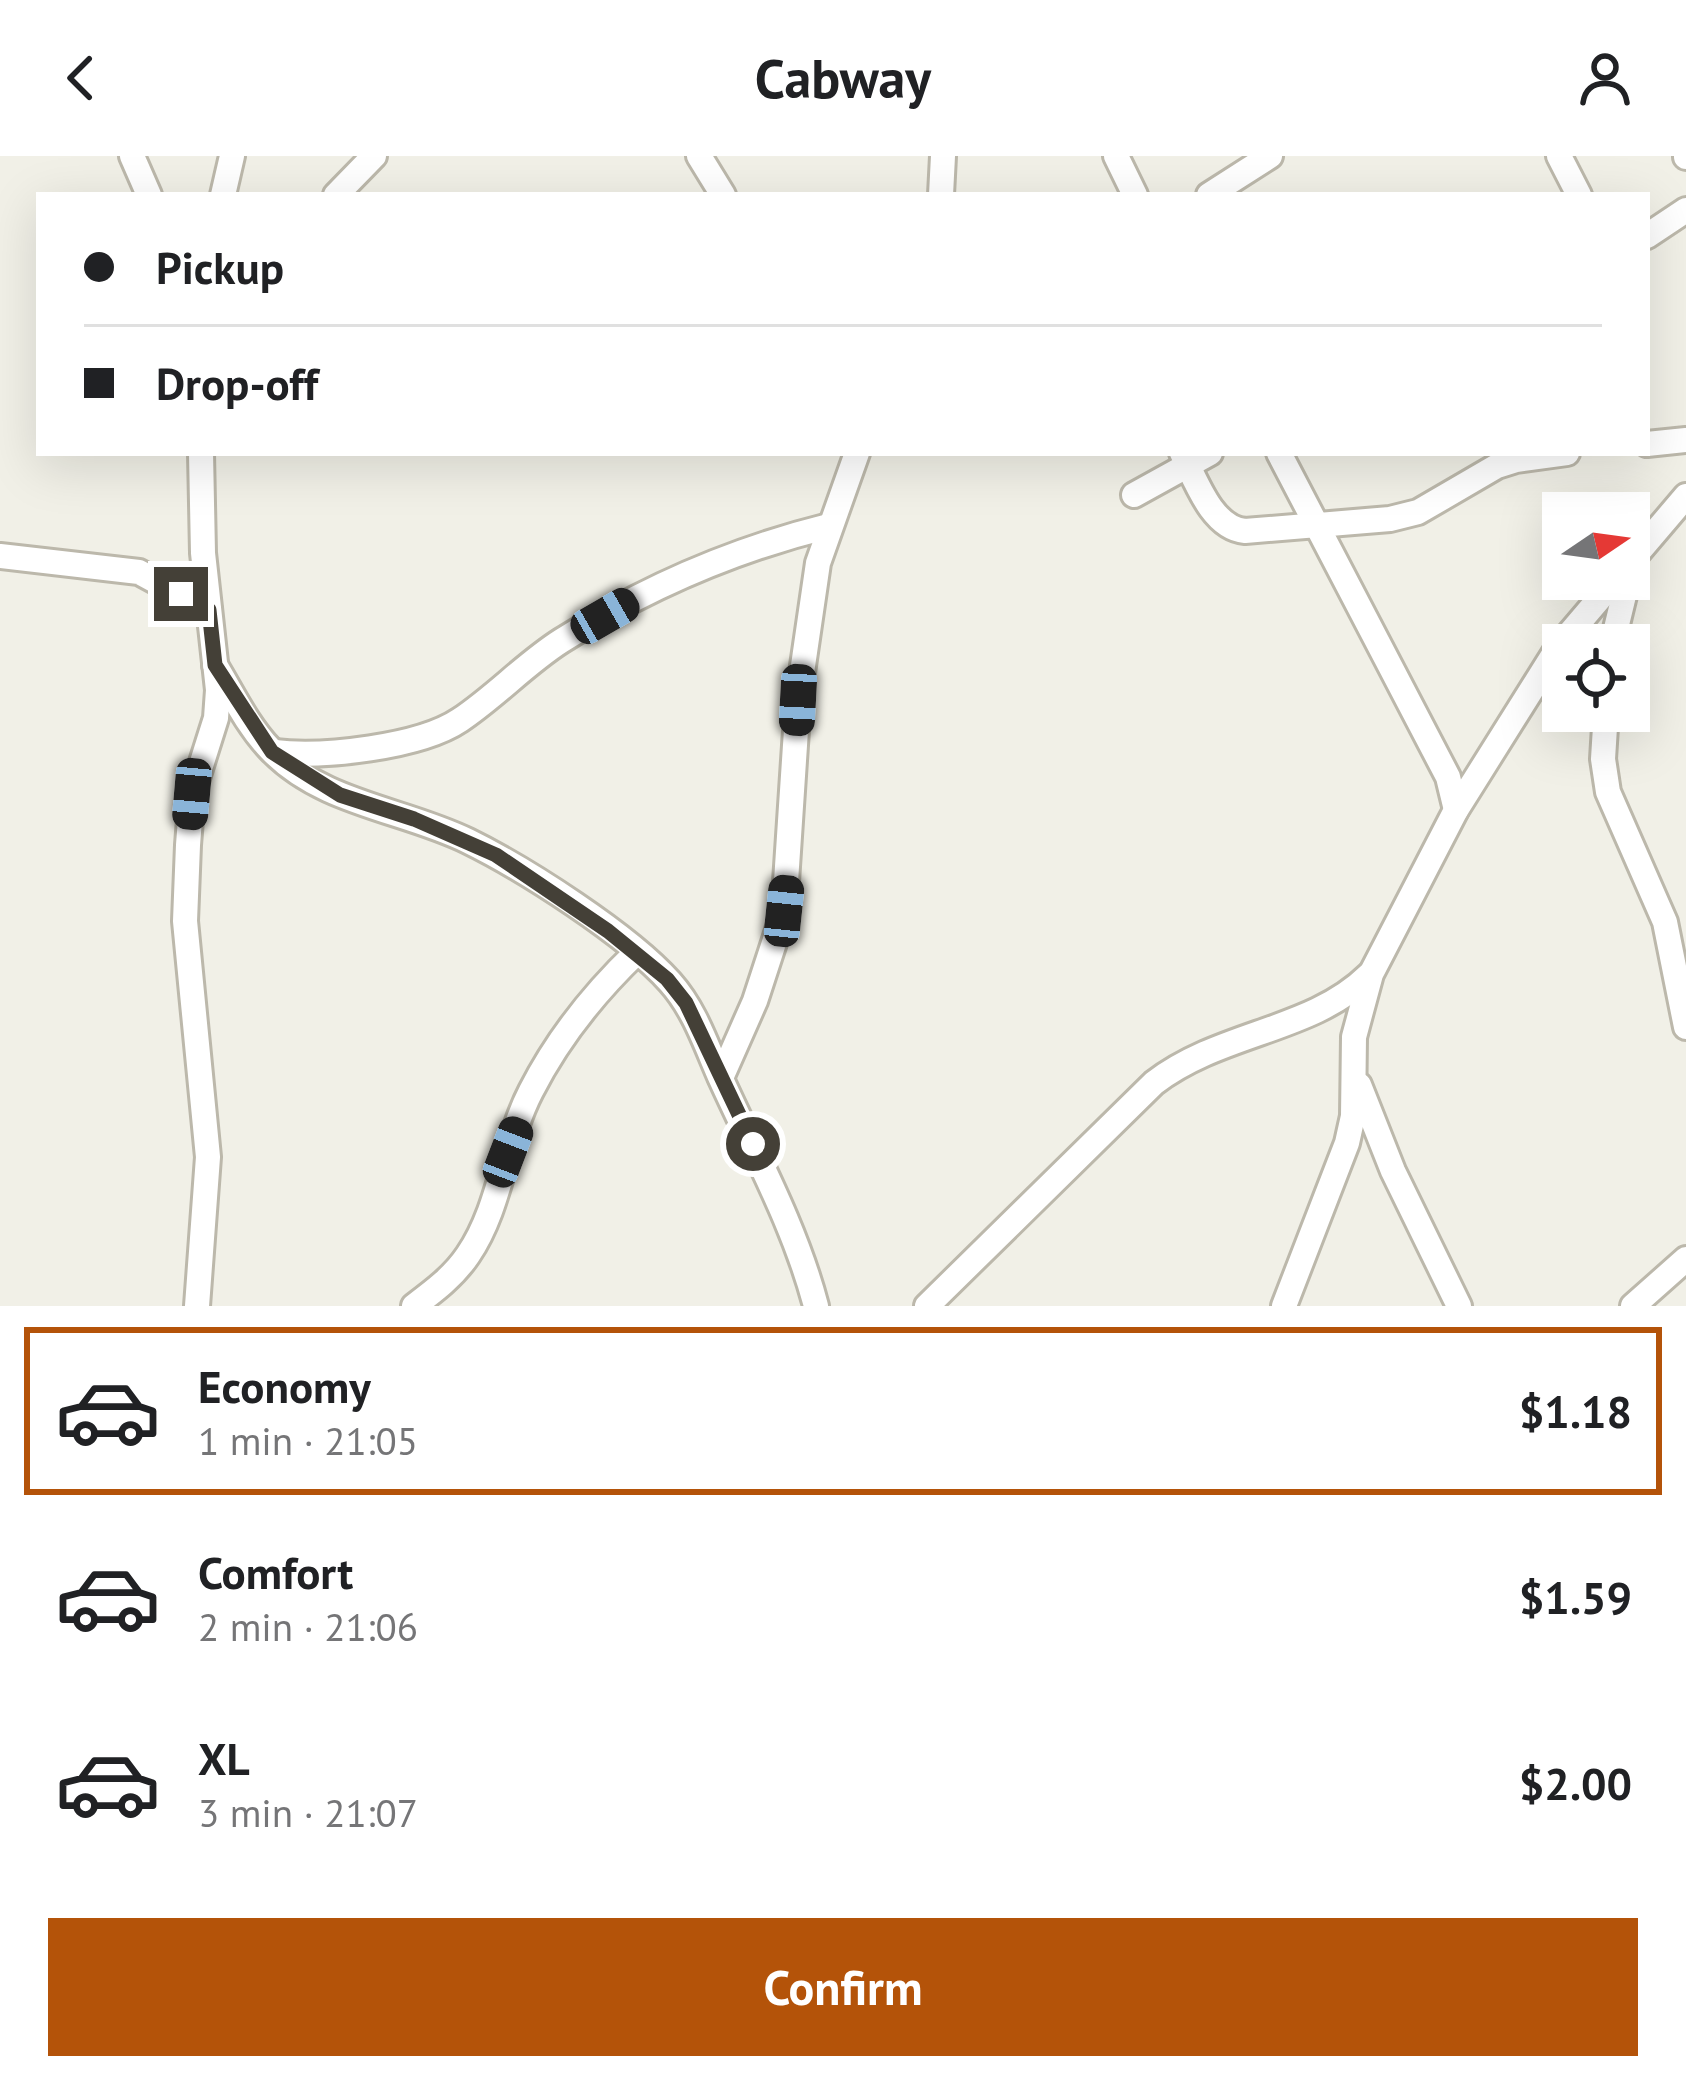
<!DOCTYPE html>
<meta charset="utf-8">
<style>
:root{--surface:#fff;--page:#f2f2f2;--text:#202124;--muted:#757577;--line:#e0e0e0;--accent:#b45309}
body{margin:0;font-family:"PT Sans",sans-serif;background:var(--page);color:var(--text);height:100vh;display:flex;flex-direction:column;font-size:45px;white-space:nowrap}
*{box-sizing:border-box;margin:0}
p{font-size:39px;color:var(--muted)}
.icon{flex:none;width:66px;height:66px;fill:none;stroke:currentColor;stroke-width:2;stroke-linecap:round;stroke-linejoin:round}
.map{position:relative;height:1150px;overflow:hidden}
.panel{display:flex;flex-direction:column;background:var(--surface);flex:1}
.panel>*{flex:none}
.guide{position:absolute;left:36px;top:36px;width:1614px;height:264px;border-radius:0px;box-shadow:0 12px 48px #0002;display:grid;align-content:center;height:264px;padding:0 48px;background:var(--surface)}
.needle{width:78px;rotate:77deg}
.tools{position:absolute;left:1542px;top:336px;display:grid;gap:24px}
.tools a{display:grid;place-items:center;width:108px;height:108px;border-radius:0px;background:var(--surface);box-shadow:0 12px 48px #0002;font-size:60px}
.end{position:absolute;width:54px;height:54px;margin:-27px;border:15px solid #444037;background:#fff;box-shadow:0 0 0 6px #fff}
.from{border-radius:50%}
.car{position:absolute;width:36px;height:72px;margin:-36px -18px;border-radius:15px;box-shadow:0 0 9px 3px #0007;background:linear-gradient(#222 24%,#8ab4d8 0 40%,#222 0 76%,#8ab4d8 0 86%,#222 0)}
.guide b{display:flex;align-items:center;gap:42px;height:114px;font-size:45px}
.guide b+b{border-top:3px solid var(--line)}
.guide i{width:30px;height:30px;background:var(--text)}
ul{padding:21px 0 0;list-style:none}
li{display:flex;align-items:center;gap:36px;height:168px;margin:0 24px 18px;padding:0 24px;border:6px solid transparent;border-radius:0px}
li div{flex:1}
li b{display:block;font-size:45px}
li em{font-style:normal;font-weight:700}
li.on{border-color:var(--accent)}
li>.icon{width:108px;height:108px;stroke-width:1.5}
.primary-button{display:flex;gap:24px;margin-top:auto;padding:24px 48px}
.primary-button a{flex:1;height:138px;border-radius:0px;background:var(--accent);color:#fff;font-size:48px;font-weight:700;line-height:138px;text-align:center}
header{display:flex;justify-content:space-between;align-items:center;height:156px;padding:0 48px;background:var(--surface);font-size:54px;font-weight:700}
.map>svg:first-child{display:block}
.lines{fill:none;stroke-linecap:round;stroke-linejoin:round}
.minor-casing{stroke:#bcb8ab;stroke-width:30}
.minor{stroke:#fff;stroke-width:24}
.route{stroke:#444037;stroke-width:15}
</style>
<header><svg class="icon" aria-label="back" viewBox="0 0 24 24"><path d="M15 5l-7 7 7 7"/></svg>Cabway<svg class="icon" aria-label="person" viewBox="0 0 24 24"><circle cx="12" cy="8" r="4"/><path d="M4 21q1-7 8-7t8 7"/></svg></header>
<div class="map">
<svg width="1686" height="1150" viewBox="0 0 1686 1150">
<rect width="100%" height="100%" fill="#f1f0e7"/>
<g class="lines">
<g class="minor-casing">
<g id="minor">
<polyline points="132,0 149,39"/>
<polyline points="699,0 723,39"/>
<polyline points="1116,0 1135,39"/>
<polyline points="1559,0 1579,39"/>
<polyline points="1686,0 1686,1"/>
<polyline points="223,39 232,0"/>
<polyline points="336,39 374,0"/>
<polyline points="941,39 943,0"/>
<polyline points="1209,39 1270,0"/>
<polyline points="1647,80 1686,54"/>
<polyline points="1647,288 1686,284"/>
<path d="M1182,297C1196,325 1212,372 1245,375L1390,363L1418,356L1497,310L1516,304L1567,297"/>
<polyline points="1279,297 1448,621 1456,654"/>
<polyline points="1134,339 1210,297"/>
<polyline points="0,400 139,416 209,454"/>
<polyline points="1629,407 1686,340"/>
<polyline points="1612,489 1628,423"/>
<path d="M215,509C232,537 247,569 270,593C322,648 403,653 468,685C525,713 628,779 670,826C695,854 706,889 721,923C755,998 795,1070 816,1150"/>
<polyline points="1606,555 1603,603 1608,636 1665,766 1686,871"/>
<path d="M274,596C322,602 420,591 460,564C496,540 525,508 561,485C645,432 732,394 829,370"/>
<polyline points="721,922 755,845 784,756 798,544 818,407 857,297"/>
<polyline points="1359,929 1393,1015 1459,1150"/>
<polyline points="197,1150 208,1001 185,765 188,689 192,638 216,562 218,534 203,397 201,297"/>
<path d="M414,1150C434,1135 454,1120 468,1099C501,1051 504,987 531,935C558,882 594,837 637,796"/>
<path d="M927,1150L1154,927C1222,875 1311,876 1369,819"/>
<polyline points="1284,1150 1347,987 1353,960 1354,881 1371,818 1456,654 1559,490 1616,423"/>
<polyline points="1633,1150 1686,1103"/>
</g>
</g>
<use href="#minor" class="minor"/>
</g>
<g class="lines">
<polyline class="route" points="181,438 209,454 215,509 272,596 340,639 414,663 496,699 608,775 667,823 686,847 753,988"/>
</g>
</svg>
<div class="tools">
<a><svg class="needle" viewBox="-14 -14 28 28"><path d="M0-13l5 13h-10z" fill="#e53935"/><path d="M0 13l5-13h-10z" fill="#757577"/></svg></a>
<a><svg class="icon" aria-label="locate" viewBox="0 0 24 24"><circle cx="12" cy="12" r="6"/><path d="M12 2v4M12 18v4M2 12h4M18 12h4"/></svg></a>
</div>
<i class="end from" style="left:753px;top:988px"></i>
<i class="end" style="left:181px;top:438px"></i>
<i class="car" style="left:605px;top:460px;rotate:60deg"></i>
<i class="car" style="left:798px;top:544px;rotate:183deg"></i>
<i class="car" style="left:192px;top:638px;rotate:185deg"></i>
<i class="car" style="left:784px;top:755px;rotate:6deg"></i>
<i class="car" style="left:508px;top:996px;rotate:21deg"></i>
<div class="guide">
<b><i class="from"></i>Pickup</b>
<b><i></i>Drop-off</b>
</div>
</div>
<section class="panel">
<ul>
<li class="on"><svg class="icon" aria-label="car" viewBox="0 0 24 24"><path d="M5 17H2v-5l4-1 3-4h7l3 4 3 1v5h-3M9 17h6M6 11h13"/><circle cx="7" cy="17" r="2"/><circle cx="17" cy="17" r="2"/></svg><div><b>Economy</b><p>1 min · 21:05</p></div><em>$1.18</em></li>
<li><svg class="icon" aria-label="car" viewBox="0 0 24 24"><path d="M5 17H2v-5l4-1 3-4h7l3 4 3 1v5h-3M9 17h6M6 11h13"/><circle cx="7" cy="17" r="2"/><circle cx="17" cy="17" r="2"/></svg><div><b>Comfort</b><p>2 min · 21:06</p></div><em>$1.59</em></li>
<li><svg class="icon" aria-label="car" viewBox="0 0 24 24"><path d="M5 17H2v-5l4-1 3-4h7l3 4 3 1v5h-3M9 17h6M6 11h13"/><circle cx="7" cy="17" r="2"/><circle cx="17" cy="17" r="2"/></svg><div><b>XL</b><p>3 min · 21:07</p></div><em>$2.00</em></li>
</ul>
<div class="primary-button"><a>Confirm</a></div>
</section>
